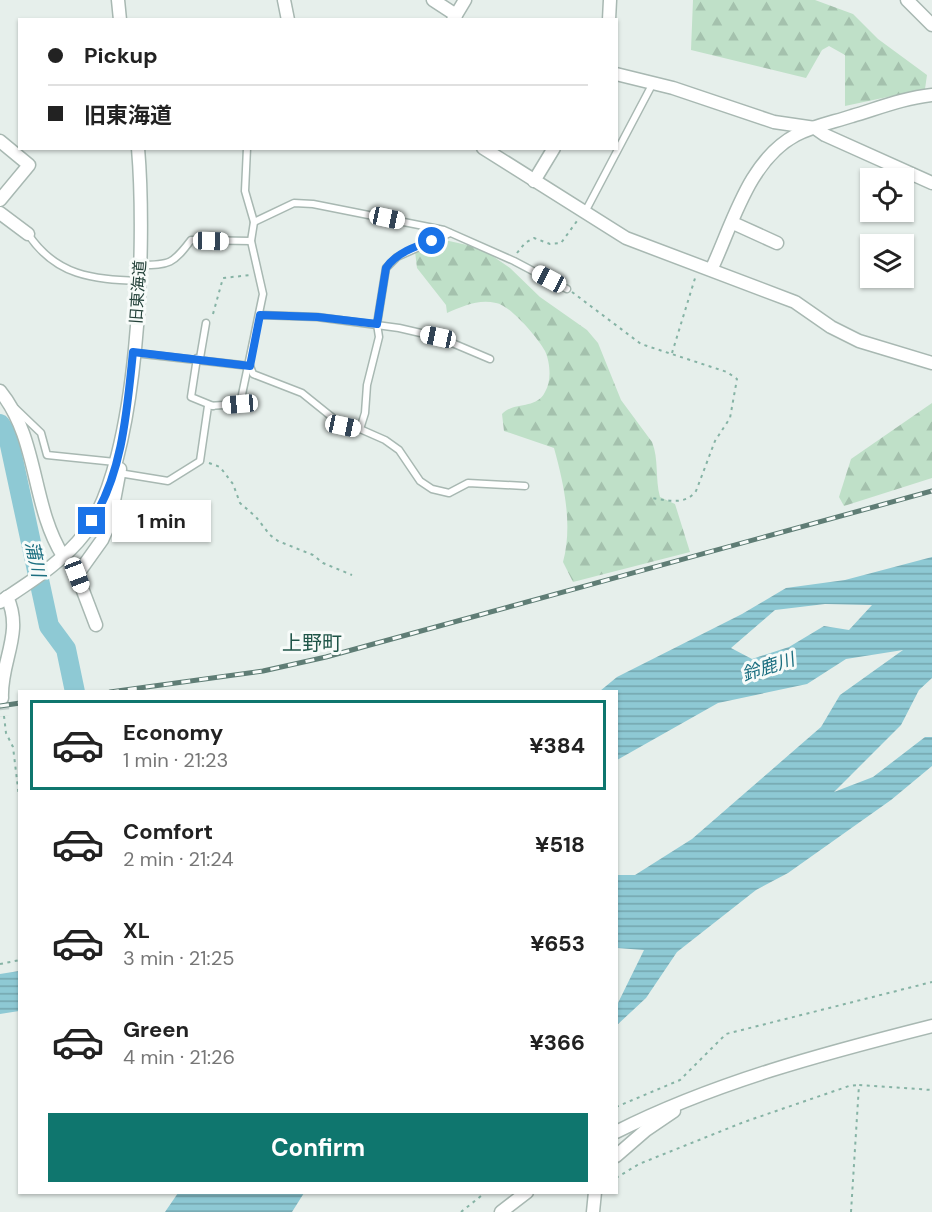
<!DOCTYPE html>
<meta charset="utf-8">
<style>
:root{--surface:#fff;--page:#f6f6f6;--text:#222;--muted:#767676;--line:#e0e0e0;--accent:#0f766e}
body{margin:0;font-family:"DM Sans","Noto Sans JP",sans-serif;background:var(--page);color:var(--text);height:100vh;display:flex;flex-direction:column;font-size:22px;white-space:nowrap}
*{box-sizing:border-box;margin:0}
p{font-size:20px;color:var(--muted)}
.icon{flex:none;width:33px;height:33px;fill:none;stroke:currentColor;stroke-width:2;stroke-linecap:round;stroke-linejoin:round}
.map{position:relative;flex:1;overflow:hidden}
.sheet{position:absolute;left:18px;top:690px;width:600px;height:504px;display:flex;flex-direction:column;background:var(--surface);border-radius:0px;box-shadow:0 2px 4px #0004}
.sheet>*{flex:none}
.hud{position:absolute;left:18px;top:18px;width:600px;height:132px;border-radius:0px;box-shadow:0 2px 4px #0004;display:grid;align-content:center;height:132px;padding:0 30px;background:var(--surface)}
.tools{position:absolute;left:860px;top:168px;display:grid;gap:12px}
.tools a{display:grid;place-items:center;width:54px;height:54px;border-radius:0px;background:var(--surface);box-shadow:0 2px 4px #0004;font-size:30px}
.end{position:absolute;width:27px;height:27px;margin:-14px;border:8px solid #1a73e8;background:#fff;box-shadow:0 0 0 3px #fff}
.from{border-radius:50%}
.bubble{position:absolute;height:42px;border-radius:0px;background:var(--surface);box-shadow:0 2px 4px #0004;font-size:20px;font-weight:700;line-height:42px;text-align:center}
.car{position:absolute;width:18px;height:36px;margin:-18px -9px;border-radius:8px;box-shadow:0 0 4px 2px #0007;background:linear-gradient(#fff 24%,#345 0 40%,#fff 0 76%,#345 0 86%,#fff 0)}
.hud b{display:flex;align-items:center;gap:21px;height:57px;font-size:22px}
.hud b+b{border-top:2px solid var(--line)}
.hud i{width:15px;height:15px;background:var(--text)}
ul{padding:10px 0 0;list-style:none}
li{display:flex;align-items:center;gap:18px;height:90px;margin:0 12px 9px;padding:0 18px;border:3px solid transparent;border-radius:0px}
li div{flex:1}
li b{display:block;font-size:22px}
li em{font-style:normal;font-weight:700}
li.on{border-color:var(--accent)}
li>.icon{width:54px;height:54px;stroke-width:1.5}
.button{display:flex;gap:12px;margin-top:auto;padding:12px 30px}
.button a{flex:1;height:69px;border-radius:0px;background:var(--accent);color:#fff;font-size:24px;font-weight:700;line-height:69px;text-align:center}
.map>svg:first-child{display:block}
.forest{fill:url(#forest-firs)}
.water{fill:url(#water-rules);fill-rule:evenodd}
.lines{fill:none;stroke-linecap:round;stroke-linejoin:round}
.river{stroke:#8ec9d4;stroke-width:20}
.street-tunnel{stroke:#bfccc8;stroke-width:12;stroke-dasharray:12 6;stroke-linecap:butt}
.lane-casing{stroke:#a8b8b2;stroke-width:9}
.street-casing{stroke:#a8b8b2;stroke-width:15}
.path{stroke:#86b3a5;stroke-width:2;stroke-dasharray:3 4.5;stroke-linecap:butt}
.lane{stroke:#fff;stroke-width:6}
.street{stroke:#fff;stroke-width:12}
.rail-casing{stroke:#5f7d75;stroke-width:5}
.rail{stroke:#f7fbf9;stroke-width:3;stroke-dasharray:9;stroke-linecap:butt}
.route{stroke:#1a73e8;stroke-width:8}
.labels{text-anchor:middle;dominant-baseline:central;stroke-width:6;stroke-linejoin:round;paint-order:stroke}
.street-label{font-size:16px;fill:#24423a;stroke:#f7fbf9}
.water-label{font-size:18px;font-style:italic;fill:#1c6f80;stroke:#f7fbf9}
.quarter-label{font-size:20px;fill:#1f5548;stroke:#f7fbf9}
</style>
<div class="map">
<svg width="932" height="1212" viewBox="0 0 932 1212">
<defs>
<pattern id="forest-firs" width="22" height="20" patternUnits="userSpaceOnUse" patternTransform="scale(1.5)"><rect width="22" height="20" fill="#bfe0c8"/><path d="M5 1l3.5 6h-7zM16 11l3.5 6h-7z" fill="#a4c1ad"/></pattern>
<pattern id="water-rules" width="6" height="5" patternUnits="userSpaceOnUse" patternTransform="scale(1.5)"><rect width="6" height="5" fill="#8ec9d4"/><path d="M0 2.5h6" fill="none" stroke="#74a5ad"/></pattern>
</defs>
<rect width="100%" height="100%" fill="#e6efeb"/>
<g class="forest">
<polygon points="693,0 815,0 853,14 878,39 927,75 925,89 845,106 845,55 829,46 822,50 806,78 691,50"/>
<path d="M449,241L481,248L510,268L540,297L587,330L598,343L621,400L652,442C659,459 655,479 660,497L675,504L690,552L573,582L563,562C573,525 564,484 554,448L504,431L502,414C514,401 536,410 545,392C552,381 550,362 545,351C538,338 510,305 496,303C478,299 464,306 447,313L446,305L417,268L414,243Z"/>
<polygon points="932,403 932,478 844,506 839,497 851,459"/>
</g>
<g class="water">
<path d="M932,557V678L919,690L901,725L834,792L873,777L925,737H932V766L891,800L788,873L756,890L677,952L646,998L617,1025V1005L644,950L617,948V875H635L692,839L821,727L840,695L903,650L846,659L807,684L718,703L617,760L616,692L600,691L617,677L742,614L786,588L845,580ZM825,604L872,605L849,630L824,626L789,647L752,659L731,648L775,610Z"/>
<polygon points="19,971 19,1011 0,1014 0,974"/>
<polygon points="178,1193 178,1192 304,1193 292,1212 165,1212"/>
</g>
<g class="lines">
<polyline class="river" points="0,424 8,436 49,626 66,649 75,692"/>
<polyline class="street-tunnel" points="2,698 4,716"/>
<g class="lane-casing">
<g id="lane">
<polyline points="585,212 653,83"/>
<polyline points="254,222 294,203 313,204 444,230 514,261 567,289"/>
<path d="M28,234C56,276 92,279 139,281"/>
<path d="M140,265C170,265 173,264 191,240L251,241"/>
<polyline points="260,315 317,317 399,328 438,337 490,359"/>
<polyline points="134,353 250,366 253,374 302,393 343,426 360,429 385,440 399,450 420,481 432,489 449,493 468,483 525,486"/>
<polyline points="197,358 191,397 213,406"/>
<polyline points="200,358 206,323"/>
<polyline points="16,409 41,433 47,455 115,462"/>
<polyline points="360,429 365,413 367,385 379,337 377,324 386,268 397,257 450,233"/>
<polyline points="119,473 168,481 200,461 208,406 240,404 263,294 251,241 254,222 245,191 247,148"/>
</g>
</g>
<g class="street-casing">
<g id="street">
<polyline points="118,0 120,20"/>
<polyline points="284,0 288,20"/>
<polyline points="433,0 456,15"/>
<polyline points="907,0 932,25"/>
<polyline points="453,20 465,0"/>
<polyline points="609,20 610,0"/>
<polyline points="616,74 673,88 774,122 815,128 825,135 932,183"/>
<polyline points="0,141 29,165 0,200"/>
<polyline points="483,148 626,238 795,302 831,327 859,341 932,363"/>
<polyline points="534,181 554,148"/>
<polyline points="0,213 28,234"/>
<polyline points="733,223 777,243"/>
<path d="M712,268C733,223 749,160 796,135C813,126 834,122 852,116C879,108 904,98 932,95"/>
<path d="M0,391C39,439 31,505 63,556"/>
<path d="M0,602C30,582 63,562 85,533C140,460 146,240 138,148"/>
<polyline points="96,625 77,575 102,540 110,522 120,469"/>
<path d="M2,698C0,662 24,633 7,597"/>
<path d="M616,1132C715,1082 825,1053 932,1026"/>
<polyline points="616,1156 646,1130 674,1111"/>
<polyline points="501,1212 527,1192"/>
<polyline points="593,1212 595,1192"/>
</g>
</g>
<g class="path">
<polyline points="517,253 525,243 534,238 550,244 561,243 577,221"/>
<path d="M572,292L641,344L727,372L737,379L730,418L715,441L696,491C685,506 667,500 651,498"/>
<polyline points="213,314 223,278 251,275"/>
<polyline points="672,353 696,275"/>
<polyline points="209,463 220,467 233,484 240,503 256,517 270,535 278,541 313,555 323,563 352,575"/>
<polyline points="4,716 6,733 13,747 20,805"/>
<polyline points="0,964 20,960"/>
<polyline points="616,1107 680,1080 726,1034 932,982"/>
<polyline points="616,1178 639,1164 744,1122 849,1086 859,1085"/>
<polyline points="461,1212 486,1192"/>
<polyline points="851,1212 859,1085 932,1090"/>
</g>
<use href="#lane" class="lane"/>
<use href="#street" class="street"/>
<g class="rail-casing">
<g id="rail">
<polyline points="110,692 263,671 326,657 932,491"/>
<polyline points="0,706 20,703"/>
</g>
</g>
<use href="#rail" class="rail"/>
</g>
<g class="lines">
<path class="route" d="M92,521C123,472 127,409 133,352L250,366L260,315L318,317L377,324L386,268C396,253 416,246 432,241"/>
</g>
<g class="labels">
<g class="street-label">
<text transform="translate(138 292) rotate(-86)">旧東海道</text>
</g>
<g class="water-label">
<text transform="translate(35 559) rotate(78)">蒲川</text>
<text transform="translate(768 667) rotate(-18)">鈴鹿川</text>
</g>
<g class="quarter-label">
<text x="312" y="643">上野町</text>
</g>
</g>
</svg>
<div class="tools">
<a><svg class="icon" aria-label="locate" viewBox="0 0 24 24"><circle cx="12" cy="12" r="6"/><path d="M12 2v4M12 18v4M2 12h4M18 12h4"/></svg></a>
<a><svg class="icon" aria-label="layers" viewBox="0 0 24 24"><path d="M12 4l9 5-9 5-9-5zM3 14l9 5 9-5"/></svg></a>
</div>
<i class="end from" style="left:432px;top:241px"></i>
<i class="end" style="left:92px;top:521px"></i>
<div class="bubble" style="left:112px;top:500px;width:99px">1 min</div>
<i class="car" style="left:387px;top:218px;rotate:102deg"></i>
<i class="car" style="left:211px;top:241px;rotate:91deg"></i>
<i class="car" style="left:549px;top:279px;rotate:298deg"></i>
<i class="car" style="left:438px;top:337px;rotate:282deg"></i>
<i class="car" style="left:240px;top:404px;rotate:265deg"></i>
<i class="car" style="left:343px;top:426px;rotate:102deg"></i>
<i class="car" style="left:77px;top:575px;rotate:159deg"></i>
<div class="hud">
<b><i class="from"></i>Pickup</b>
<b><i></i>旧東海道</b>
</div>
<section class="sheet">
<ul>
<li class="on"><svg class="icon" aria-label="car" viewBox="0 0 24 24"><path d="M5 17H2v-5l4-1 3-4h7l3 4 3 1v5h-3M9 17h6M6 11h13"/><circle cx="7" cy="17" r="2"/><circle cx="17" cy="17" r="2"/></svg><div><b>Economy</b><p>1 min · 21:23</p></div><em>¥384</em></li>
<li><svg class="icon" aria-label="car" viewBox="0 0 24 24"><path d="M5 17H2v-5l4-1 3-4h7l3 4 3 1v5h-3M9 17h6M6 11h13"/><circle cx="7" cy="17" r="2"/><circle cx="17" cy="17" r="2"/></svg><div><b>Comfort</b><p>2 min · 21:24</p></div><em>¥518</em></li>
<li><svg class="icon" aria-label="car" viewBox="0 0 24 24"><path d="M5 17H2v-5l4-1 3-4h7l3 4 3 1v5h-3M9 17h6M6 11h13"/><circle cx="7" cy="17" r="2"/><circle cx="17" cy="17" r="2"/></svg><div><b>XL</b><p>3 min · 21:25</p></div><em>¥653</em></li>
<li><svg class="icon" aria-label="car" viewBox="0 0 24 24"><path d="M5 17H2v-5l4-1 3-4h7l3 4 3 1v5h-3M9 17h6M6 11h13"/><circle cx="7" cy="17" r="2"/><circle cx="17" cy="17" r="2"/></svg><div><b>Green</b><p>4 min · 21:26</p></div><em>¥366</em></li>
</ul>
<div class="button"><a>Confirm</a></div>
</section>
</div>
